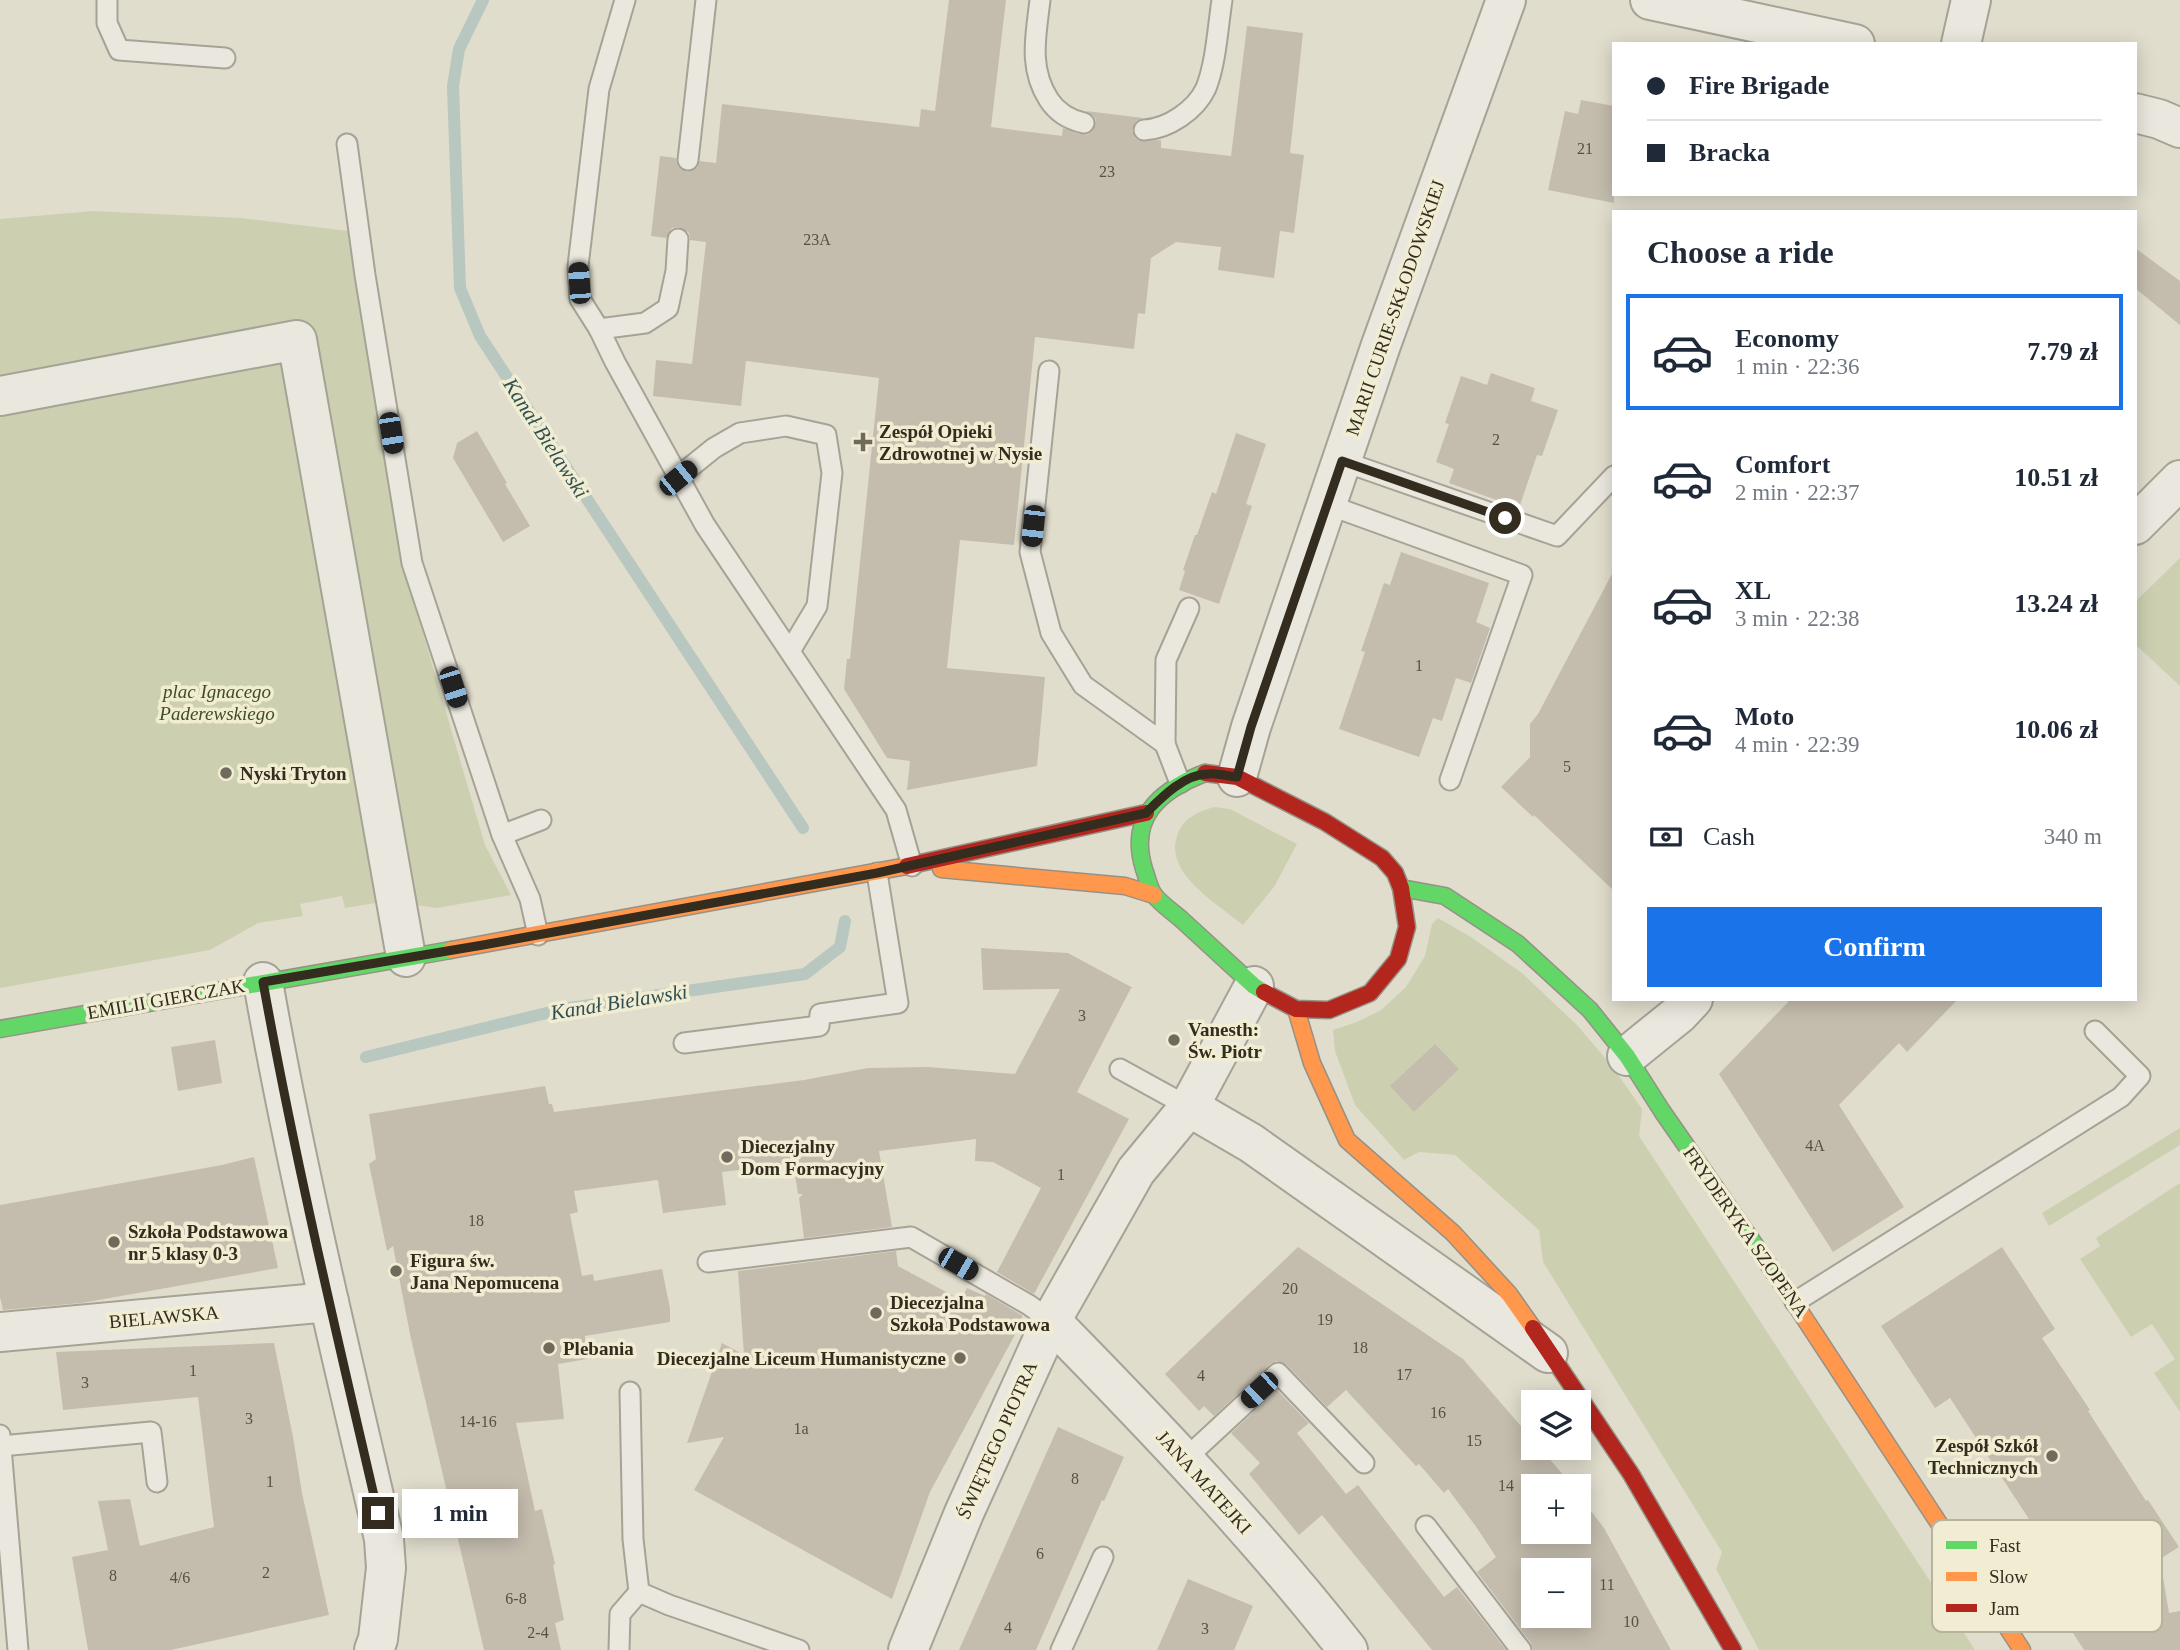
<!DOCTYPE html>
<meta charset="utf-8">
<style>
:root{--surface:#fff;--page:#f2f2f3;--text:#1f2937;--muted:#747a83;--line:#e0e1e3;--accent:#1a73e8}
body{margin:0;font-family:Georgia,serif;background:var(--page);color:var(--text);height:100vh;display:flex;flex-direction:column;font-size:26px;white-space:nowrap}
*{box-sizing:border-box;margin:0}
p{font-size:23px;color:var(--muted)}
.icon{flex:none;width:38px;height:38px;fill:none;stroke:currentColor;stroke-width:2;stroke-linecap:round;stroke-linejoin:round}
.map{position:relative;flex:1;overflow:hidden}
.side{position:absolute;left:1612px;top:210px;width:525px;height:791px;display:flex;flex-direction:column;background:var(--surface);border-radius:0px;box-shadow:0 4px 18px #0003}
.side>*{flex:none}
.guide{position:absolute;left:1612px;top:42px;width:525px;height:154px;border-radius:0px;box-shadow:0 4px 18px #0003;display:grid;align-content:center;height:154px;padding:0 35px;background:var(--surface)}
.tools{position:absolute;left:1521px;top:1390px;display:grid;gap:14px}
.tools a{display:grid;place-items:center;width:70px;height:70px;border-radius:0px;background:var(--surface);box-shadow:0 4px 18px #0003;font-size:35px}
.end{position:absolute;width:32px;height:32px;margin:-16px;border:9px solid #332c1f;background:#fff;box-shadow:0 0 0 4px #fff}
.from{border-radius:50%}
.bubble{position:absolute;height:49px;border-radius:0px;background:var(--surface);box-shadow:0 4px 18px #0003;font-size:23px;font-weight:700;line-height:49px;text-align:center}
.car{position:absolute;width:21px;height:42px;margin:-21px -10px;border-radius:9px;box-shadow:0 0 5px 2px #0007;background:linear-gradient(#222 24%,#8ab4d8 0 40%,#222 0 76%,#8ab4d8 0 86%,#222 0)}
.guide b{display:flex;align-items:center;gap:24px;height:66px;font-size:26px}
.guide b+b{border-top:2px solid var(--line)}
.guide i{width:18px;height:18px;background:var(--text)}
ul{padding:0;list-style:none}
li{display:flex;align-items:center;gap:21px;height:116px;margin:0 14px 10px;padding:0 21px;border:4px solid transparent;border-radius:0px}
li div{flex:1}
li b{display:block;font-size:26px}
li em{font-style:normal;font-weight:700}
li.active{border-color:var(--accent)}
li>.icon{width:63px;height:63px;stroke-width:1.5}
h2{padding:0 35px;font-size:32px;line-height:84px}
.pay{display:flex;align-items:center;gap:18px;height:77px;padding:0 35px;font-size:26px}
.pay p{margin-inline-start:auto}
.button{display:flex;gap:14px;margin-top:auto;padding:14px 35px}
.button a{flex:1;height:80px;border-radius:0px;background:var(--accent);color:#fff;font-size:28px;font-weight:700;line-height:80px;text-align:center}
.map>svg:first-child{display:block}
.green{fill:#ccd0b1}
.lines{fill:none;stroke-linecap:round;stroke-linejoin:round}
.stream{stroke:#b8c7bf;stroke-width:12}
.building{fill:#c4bdae;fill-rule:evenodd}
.lane-casing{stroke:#a6a296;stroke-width:23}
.street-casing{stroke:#a6a296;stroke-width:42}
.fast-casing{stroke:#969186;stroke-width:19}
.slow-casing{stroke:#969186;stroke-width:19}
.jam-casing{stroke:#969186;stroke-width:19}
.lane{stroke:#eae8de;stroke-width:19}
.street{stroke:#eae8de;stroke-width:38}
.fast{stroke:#63d668;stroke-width:16}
.slow{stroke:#ff974d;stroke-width:16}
.jam{stroke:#b3261e;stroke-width:16}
.route{stroke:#332c1f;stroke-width:9}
.poi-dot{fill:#706a5c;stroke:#f1edd3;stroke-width:2.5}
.labels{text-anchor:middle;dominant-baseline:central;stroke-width:7;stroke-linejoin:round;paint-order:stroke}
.number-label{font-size:16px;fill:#575043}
.street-label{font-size:19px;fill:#332c1f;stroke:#f1edd3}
.poi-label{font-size:19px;font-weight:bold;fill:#332c1f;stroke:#f1edd3;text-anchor:start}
.park-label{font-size:19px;font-style:italic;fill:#3e4d28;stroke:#f1edd3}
.water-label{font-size:21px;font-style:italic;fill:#304f51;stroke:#f1edd3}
.key{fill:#f1edd3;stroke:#b8b39d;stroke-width:2}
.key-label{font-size:19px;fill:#332c1f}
</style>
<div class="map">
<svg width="2180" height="1650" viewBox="0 0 2180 1650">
<rect width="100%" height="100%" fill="#e1ddcd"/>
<g class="green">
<polygon points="93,211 241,218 348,231 405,572 485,845 511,895 437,908 387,901 345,908 342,896 300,904 303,916 258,923 210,950 0,988 0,219"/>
<polygon points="2180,558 2180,686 2135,644 2135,602"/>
<path d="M1214,807L1230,809L1297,844L1274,887L1243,925C1218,904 1164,874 1177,836C1183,818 1197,812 1214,807Z"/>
<polygon points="1438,918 1471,937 1522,973 1576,1024 1612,1066 1642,1109 1639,1136 1975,1650 1759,1650 1716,1569 1722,1552 1543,1262 1539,1230 1455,1155 1419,1152 1404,1160 1355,1105 1335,1051 1333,1030 1357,1022 1381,1010 1406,987 1425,956 1432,924"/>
<polygon points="2180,1128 2180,1145 2049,1226 2042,1213"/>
<polygon points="2180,1183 2180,1412 2154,1373 2175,1359 2152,1324 2131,1337 2080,1259 2100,1246 2096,1238"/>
</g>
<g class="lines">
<g class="stream">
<polyline points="483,0 459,49 453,86 460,288 480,336 803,828"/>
<polyline points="366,1057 563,1009 805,974 840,947 845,921"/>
</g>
</g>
<g class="building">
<polygon points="949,0 1006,0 991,127 1062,136 1063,128 1076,133 1087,135 1093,131 1096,120 1093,115 1086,111 1143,118 1136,121 1132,131 1135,138 1140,141 1161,140 1161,148 1231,156 1247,26 1303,33 1290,153 1304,155 1294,233 1280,231 1274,278 1218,270 1221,247 1176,242 1151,258 1145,314 1138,313 1134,349 1035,337 1014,545 960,540 947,668 1045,677 1037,766 907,790 910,761 887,758 844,689 847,659 850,659 879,378 746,361 741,406 653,396 656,360 692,364 706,242 690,240 689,233 679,227 672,228 666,238 651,236 660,156 676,158 677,164 680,169 687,172 697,168 700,161 716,163 722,104 919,127 921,109 935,111"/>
<polygon points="1581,100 1614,106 1614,203 1548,190 1565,111 1578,114"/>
<polygon points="2135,248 2180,281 2180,325 2135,288"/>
<polygon points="1491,373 1535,388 1531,401 1558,410 1542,456 1537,455 1519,508 1449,483 1454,469 1436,462 1449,424 1445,423 1461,376 1487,385"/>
<polygon points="477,431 507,483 505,484 530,526 503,542 453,458 457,443"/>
<polygon points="1236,433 1266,444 1246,504 1252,506 1219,604 1179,590 1185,571 1183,570 1195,535 1197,535 1212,492 1216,494"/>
<polygon points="1401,552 1489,583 1476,622 1490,628 1471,683 1456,678 1442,721 1433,718 1419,757 1339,729 1365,652 1361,651 1384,583 1390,585"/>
<polygon points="1614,570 1614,891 1534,815 1533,817 1501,787 1530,757 1530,724 1538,714"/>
<polygon points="981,948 1068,953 1133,988 1131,988 1077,1092 1129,1119 1034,1294 997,1272 1041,1188 993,1162 975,1161 976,1139 879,1151 892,1227 804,1238 799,1198 803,1194 798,1194 793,1163 722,1172 726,1205 663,1213 658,1180 574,1191 578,1212 570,1214 582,1276 593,1274 594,1281 662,1269 670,1308 670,1322 585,1336 587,1359 558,1364 564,1419 516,1423 535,1511 542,1509 555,1564 553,1565 564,1620 555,1623 561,1650 484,1650 411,1339 393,1246 387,1251 369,1164 376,1159 369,1114 545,1086 549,1104 552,1104 554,1112 804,1080 868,1068 928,1067 1015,1074 1060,989 983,990"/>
<polygon points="1791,999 1958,999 1907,1052 1899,1043 1839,1105 1904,1207 1833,1252 1719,1074"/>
<polygon points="215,1040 222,1083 178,1091 171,1047"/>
<polygon points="1435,1044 1459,1069 1414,1112 1390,1086"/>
<polygon points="254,1157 278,1268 82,1303 3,1310 0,1297 0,1205 222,1165"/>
<path d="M1298,1247L1463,1359L1533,1440V1447H1539L1573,1486H1533V1531H1578V1494L1604,1528L1671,1650H1533L1531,1643L1477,1572L1496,1557L1477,1528L1448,1489L1444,1493L1419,1464L1416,1466L1346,1390L1327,1407L1287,1365L1276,1361L1270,1364L1214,1416L1204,1406L1199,1411L1165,1374ZM1533,1570H1578V1615H1533Z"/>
<polygon points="2002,1247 2055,1329 2042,1338 2090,1410 2088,1411 2146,1501 2148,1500 2179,1547 2160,1559 2169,1613 2180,1611 2180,1650 2084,1650 2064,1619 2085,1605 1950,1398 1935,1408 1881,1326"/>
<polygon points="896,1251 898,1266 961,1300 967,1288 985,1296 986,1294 1023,1316 1016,1328 1018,1329 930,1492 892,1599 694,1490 724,1437 687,1443 722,1343 744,1355 738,1271"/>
<polygon points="274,1343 293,1437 302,1493 329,1615 171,1650 88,1650 72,1557 108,1550 98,1501 130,1499 140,1546 214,1527 198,1397 63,1410 56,1352"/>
<polygon points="1277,1390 1309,1423 1297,1433 1346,1494 1358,1485 1444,1597 1457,1587 1506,1650 1432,1650 1322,1515 1299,1535 1249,1474 1260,1463 1231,1433"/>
<polygon points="1058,1427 1124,1457 1104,1501 1102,1500 1036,1650 959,1650"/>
<polygon points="1188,1579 1253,1606 1234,1650 1157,1650"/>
</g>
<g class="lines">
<g class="lane-casing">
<g id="lane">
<polyline points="107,0 107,23 119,50 225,58"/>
<polyline points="625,0 599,89 578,266 580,299 599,329 645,323 668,308 676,271 678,239"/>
<path d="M1040,0C1036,35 1028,68 1049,100C1057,112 1070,120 1084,123"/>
<path d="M1144,130C1168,129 1196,110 1206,88C1216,63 1218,26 1222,0"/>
<polyline points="347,144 365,275 412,563 502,835"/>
<polyline points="688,160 706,0"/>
<polyline points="599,329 615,362 705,525 896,810 912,866"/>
<polyline points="1049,371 1030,552 1051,633 1083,685 1165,744 1180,783"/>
<polyline points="1342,461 1557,536 1614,476"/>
<polyline points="678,477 714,448 740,433 786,426 826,435 832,473 817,606 790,651"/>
<polyline points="1326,504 1522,575 1450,780"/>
<polyline points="1165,744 1166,660 1189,608"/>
<polyline points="538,935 530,899 502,835 541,820"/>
<polyline points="684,1043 819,1026 820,1014 898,1003 877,873"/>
<polyline points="1120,1069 1189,1107"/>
<polyline points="708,1262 911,1237 1029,1305 1051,1321"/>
<polyline points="1795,1302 2121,1097 2140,1076 2095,1031"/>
<polyline points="630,1392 633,1539 639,1592 669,1605 799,1650"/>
<polyline points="0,1435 18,1650"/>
<polyline points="1,1446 151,1432 157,1482"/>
<polyline points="1184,1460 1278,1373 1364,1463"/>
<polyline points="1426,1526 1521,1650"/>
<polyline points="619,1650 620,1614 639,1592"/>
<polyline points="1061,1650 1103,1557"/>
</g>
</g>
<g class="street-casing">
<g id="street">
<polyline points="1650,0 1855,44"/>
<polyline points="1961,44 1971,0"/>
<polyline points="2135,113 2159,119 2180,128"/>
<polyline points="0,396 297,340 406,957"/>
<polyline points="2135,525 2180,480"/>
<polyline points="1237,777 1251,727 1381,345 1506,0"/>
<path d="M263,982C296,1169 341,1354 384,1539L386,1568L378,1639L374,1650"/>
<polyline points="1627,1056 1679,1014 1693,999"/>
<polyline points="1189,1107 1251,1143 1548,1353"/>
<path d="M1051,1321C1154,1426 1257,1534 1348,1650"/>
<polyline points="0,1332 329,1302"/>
<polyline points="908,1650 964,1513 1051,1321 1136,1171 1189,1107 1254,986"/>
</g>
</g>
<g class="fast-casing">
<g id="fast">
<path d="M1205,773C1160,790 1128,817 1144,869C1147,877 1149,888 1154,895C1161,904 1173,912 1182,920C1206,942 1230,964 1254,986L1264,992"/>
<polyline points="1401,888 1445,896 1518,944 1590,1010 1627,1056 1662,1111 1782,1284"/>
<polyline points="0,1029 451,950"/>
</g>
</g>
<g class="slow-casing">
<g id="slow">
<polyline points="941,869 1125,886 1154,895"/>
<polyline points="451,950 907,866"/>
<polyline points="1296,1009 1312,1063 1347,1140 1453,1233 1509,1294 1533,1328"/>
<polyline points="1782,1284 2022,1650"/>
</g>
</g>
<g class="jam-casing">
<g id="jam">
<polyline points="1205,773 1237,777 1325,822 1382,858 1395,873 1401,888 1407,927 1398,959 1370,993 1329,1010 1296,1009 1264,992"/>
<polyline points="907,866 1146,813"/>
<polyline points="1533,1328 1631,1474 1733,1650"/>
</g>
</g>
<use href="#lane" class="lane"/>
<use href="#street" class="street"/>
<use href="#fast" class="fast"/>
<use href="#slow" class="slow"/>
<use href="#jam" class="jam"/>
</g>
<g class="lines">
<path class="route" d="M378,1513C337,1336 295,1160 263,982L483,945L877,873L1146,813C1161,798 1184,774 1208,774C1217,773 1227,776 1237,777L1251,727L1342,461L1505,518"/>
</g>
<g class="poi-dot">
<path d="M859.5 431.5h7v7h7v7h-7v7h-7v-7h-7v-7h7z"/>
<circle cx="226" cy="773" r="7"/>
<circle cx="1174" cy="1040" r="7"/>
<circle cx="727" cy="1157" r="7"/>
<circle cx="114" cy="1242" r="7"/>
<circle cx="396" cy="1271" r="7"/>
<circle cx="876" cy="1313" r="7"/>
<circle cx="549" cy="1348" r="7"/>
<circle cx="960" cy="1358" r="7"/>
<circle cx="2052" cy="1456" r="7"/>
</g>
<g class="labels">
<g class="number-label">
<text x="1585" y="148">21</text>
<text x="1107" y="171">23</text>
<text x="817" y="239">23A</text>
<text x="1496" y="439">2</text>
<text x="1419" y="665">1</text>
<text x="1567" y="766">5</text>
<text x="1082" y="1015">3</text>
<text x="1815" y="1145">4A</text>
<text x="1061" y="1174">1</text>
<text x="476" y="1220">18</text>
<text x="1290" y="1288">20</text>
<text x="1325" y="1319">19</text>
<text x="1360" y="1347">18</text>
<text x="193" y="1370">1</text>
<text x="1404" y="1374">17</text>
<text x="1201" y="1375">4</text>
<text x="85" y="1382">3</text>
<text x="1438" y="1412">16</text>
<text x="249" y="1418">3</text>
<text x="478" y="1421">14-16</text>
<text x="801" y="1428">1a</text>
<text x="1474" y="1440">15</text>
<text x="1075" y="1478">8</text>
<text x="270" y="1481">1</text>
<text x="1506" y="1485">14</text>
<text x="1040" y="1553">6</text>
<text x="266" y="1572">2</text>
<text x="113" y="1575">8</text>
<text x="180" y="1577">4/6</text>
<text x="1607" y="1584">11</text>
<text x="516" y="1598">6-8</text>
<text x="1631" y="1621">10</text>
<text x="1008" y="1627">4</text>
<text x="1205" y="1628">3</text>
<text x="538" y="1632">2-4</text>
</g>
<g class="street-label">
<text transform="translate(1395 308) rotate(-71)">MARII CURIE-SKŁODOWSKIEJ</text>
<text transform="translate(166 999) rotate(-10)">EMILII GIERCZAK</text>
<text transform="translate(1746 1232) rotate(55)">FRYDERYKA SZOPENA</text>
<text transform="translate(164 1317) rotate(-5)">BIELAWSKA</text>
<text transform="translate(997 1440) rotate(-66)">ŚWIĘTEGO PIOTRA</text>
<text transform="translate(1204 1482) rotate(48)">JANA MATEJKI</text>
</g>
<g class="poi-label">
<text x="879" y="431">Zespół Opieki<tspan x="879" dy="22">Zdrowotnej w Nysie</tspan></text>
<text x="240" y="773">Nyski Tryton</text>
<text x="1188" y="1029">Vanesth:<tspan x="1188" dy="22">Św. Piotr</tspan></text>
<text x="741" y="1146">Diecezjalny<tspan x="741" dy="22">Dom Formacyjny</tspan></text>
<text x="128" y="1231">Szkoła Podstawowa<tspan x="128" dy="22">nr 5 klasy 0-3</tspan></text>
<text x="410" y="1260">Figura św.<tspan x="410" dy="22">Jana Nepomucena</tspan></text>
<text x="890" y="1302">Diecezjalna<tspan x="890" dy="22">Szkoła Podstawowa</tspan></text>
<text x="563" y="1348">Plebania</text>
<text x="946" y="1358" text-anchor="end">Diecezjalne Liceum Humanistyczne</text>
<text x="2038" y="1445" text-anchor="end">Zespół Szkół<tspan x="2038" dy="22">Technicznych</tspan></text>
</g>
<g class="park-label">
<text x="217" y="691">plac Ignacego<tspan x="217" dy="22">Paderewskiego</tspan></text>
</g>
<g class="water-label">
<text transform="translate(546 438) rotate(57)">Kanał Bielawski</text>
<text transform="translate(619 1002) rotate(-9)">Kanał Bielawski</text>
</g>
</g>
<rect x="1932" y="1520" width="230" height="112" rx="10" class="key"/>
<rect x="1946" y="1541" width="31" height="8" fill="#63d668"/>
<rect x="1946" y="1572" width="31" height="9" fill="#ff974d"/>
<rect x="1946" y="1604" width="31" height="8" fill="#b3261e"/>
<g class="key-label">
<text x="1989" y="1552">Fast</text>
<text x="1989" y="1583">Slow</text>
<text x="1989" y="1615">Jam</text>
</g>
</svg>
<div class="tools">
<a><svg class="icon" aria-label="layers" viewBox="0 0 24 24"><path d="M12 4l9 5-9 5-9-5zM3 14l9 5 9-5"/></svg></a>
<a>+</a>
<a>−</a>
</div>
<i class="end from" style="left:1505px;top:518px"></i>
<i class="end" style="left:378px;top:1513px"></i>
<div class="bubble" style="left:402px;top:1489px;width:116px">1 min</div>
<i class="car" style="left:579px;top:283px;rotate:356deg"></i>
<i class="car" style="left:391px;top:433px;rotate:171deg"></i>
<i class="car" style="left:678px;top:478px;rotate:51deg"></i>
<i class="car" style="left:1033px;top:526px;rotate:186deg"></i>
<i class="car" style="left:453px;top:687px;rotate:162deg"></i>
<i class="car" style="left:958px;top:1264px;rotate:120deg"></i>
<i class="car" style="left:1259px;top:1390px;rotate:227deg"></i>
<div class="guide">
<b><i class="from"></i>Fire Brigade</b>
<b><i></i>Bracka</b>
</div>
<section class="side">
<h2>Choose a ride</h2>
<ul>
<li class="active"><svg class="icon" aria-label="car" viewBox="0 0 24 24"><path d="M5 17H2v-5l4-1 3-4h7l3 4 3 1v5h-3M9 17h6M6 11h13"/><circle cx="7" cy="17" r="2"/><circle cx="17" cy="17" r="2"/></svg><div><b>Economy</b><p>1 min · 22:36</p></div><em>7.79 zł</em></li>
<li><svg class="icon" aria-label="car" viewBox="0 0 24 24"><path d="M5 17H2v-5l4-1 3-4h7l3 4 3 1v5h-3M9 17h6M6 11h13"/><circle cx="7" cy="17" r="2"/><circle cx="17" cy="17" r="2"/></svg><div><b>Comfort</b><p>2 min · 22:37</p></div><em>10.51 zł</em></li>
<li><svg class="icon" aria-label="car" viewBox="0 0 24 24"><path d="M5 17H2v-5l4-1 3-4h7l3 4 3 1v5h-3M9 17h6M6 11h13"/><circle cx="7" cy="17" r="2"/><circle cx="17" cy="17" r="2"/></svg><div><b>XL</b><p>3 min · 22:38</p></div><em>13.24 zł</em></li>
<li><svg class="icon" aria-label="car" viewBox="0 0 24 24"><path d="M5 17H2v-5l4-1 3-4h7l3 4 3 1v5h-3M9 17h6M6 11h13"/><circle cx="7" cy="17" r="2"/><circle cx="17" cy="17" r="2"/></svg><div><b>Moto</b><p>4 min · 22:39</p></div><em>10.06 zł</em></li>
</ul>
<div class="pay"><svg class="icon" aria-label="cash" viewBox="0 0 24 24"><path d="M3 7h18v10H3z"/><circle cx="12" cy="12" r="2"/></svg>Cash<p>340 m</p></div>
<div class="button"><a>Confirm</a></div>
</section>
</div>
